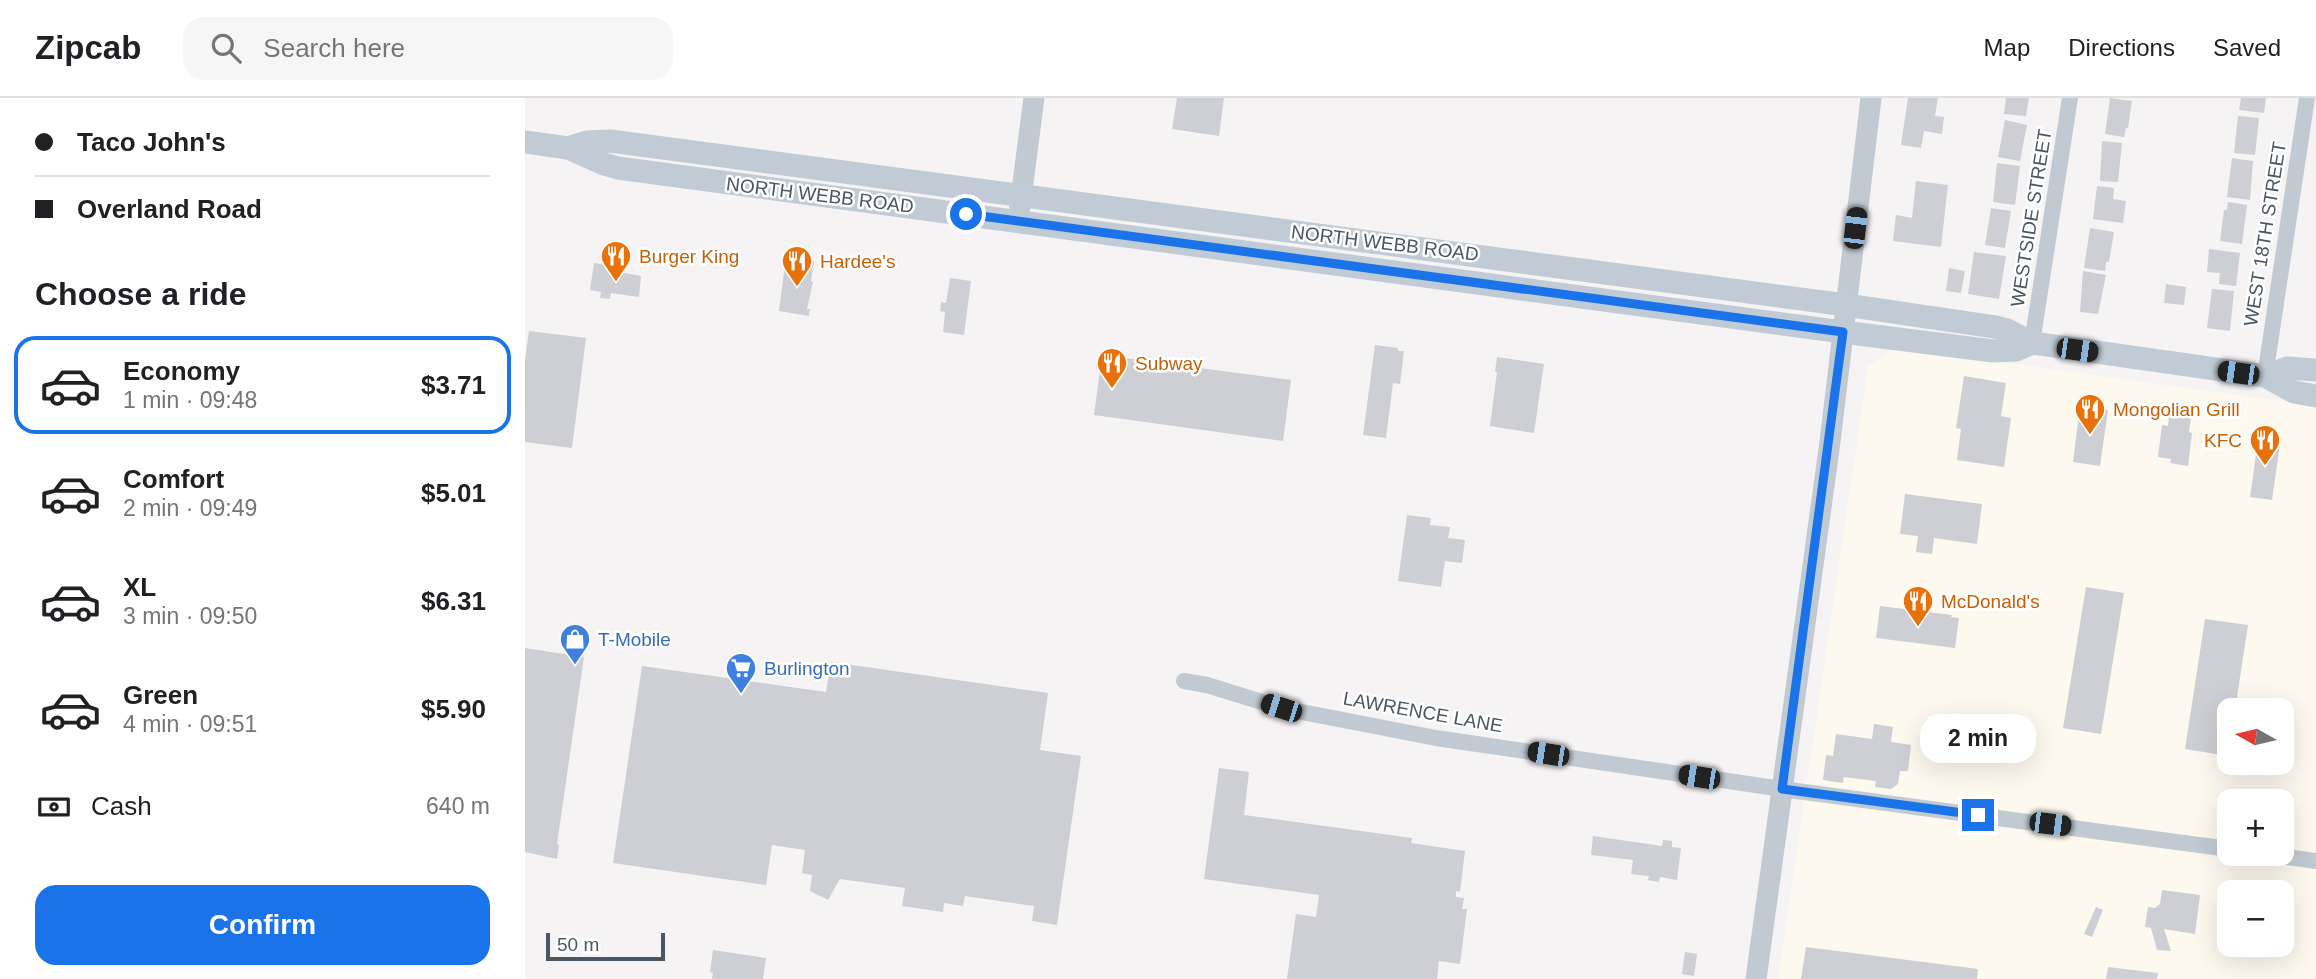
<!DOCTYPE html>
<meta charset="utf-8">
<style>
:root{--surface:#fff;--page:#f6f6f6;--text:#202124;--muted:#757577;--line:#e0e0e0;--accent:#1a73e8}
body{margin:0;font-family:Helvetica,sans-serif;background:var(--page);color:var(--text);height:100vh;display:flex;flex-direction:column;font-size:26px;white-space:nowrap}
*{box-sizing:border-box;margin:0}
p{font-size:23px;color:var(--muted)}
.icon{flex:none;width:38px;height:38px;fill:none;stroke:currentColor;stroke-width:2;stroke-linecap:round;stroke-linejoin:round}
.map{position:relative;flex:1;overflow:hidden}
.sheet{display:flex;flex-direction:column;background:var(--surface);width:525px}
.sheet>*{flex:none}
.top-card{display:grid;align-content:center;height:154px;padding:0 35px;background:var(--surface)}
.needle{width:46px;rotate:278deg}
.controls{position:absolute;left:1692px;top:600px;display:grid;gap:14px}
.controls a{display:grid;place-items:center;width:77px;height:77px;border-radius:14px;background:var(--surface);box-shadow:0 7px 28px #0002;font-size:35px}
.scale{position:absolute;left:21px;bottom:18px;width:119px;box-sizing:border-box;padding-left:7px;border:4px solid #4a5661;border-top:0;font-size:19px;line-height:24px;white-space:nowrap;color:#4a5661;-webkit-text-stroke:5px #fff;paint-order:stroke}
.end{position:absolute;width:32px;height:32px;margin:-16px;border:9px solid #1a73e8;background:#fff;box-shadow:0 0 0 4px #fff}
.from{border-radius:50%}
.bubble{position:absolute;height:49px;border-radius:21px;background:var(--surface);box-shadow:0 7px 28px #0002;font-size:23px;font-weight:600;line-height:49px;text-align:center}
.car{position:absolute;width:21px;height:42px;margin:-21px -10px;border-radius:9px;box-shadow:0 0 5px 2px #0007;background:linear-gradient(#222 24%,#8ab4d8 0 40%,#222 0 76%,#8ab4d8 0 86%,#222 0)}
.top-card b{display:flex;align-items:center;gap:24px;height:66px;font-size:26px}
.top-card b+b{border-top:2px solid var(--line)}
.top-card i{width:18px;height:18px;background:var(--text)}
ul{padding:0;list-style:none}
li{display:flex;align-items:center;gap:21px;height:98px;margin:0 14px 10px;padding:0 21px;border:4px solid transparent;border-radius:21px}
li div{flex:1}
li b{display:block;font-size:26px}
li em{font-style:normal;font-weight:600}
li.selected{border-color:var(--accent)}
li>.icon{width:63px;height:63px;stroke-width:1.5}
h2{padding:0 35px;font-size:32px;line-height:84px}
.pay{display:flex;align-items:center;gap:18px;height:77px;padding:0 35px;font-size:26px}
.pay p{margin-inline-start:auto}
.button{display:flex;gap:14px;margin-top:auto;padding:14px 35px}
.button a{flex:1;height:80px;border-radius:21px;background:var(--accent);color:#fff;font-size:28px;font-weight:600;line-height:80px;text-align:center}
header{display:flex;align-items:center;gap:42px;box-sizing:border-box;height:98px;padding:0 35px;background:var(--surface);border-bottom:2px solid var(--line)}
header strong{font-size:33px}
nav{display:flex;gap:38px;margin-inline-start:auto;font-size:24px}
.search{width:490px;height:63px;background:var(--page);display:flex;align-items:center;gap:18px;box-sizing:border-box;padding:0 24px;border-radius:21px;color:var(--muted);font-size:26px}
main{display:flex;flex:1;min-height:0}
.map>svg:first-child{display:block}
.commercial{fill:#fdf9ef;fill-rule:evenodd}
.building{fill:#cdcfd5}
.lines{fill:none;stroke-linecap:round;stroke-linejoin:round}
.minor{stroke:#c1cad2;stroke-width:16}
.tertiary{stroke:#c1cad2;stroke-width:21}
.secondary{stroke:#c1cbd6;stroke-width:23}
.route{stroke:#1a73e8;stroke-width:9}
.labels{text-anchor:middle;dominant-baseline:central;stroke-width:5;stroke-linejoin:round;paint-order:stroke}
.street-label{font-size:19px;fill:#4a5661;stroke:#fff}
.food-label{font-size:19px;fill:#c56008;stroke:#fff;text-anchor:start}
.shop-label{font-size:19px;fill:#366cbe;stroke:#fff;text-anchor:start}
</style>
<header>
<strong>Zipcab</strong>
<div class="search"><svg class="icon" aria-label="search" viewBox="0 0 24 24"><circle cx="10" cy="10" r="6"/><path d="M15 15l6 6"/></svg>Search here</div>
<nav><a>Map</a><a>Directions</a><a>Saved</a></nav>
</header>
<main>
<section class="sheet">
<div class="top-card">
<b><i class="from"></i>Taco John's</b>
<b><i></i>Overland Road</b>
</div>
<h2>Choose a ride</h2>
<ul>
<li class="selected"><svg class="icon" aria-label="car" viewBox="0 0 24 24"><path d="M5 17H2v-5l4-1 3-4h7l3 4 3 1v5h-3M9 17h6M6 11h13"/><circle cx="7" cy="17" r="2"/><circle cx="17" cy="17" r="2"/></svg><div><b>Economy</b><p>1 min · 09:48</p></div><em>$3.71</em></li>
<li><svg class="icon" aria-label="car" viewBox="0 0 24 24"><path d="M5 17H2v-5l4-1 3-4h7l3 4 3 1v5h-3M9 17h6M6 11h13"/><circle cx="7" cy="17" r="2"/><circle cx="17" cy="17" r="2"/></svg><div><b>Comfort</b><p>2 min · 09:49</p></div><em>$5.01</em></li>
<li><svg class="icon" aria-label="car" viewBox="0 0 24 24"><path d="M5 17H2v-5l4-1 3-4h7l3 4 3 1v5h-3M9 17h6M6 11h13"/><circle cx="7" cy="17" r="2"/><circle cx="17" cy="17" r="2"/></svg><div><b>XL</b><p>3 min · 09:50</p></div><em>$6.31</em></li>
<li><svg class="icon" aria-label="car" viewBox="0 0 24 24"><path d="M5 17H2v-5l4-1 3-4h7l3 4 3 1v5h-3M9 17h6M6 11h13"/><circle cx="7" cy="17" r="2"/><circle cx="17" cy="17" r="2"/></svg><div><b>Green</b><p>4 min · 09:51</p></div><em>$5.90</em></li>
</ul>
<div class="pay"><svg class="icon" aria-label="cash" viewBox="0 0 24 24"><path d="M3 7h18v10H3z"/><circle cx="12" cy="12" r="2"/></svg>Cash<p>640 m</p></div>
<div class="button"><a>Confirm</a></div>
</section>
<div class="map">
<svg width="1791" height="881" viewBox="0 0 1791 881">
<rect width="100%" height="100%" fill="#f5f3f3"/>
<path class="commercial" d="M1369,249L1791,308V881H1253L1343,269ZM1704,612H1757V665H1704ZM1704,704H1757V756H1704ZM1704,794H1757V847H1704Z"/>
<g class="building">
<polygon points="652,0 699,0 694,38 647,31"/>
<polygon points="1383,0 1413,0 1410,18 1419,19 1417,36 1399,33 1396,50 1376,47"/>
<polygon points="1481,0 1504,0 1501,18 1479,16"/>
<polygon points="1585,0 1607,3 1603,30 1601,30 1599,39 1580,36"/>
<polygon points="1716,0 1741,0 1739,15 1714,12"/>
<polygon points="1713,18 1734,20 1730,57 1709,55"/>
<polygon points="1480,22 1502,27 1495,63 1473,59"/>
<polygon points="1577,43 1597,45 1593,84 1575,83"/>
<polygon points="1707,60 1728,63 1725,102 1702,99"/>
<polygon points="1472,65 1495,68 1490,107 1468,104"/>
<polygon points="1391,83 1423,87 1416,149 1368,143 1371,117 1387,120"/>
<polygon points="1572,88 1589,90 1588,101 1601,103 1598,125 1568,121"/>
<polygon points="1703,104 1722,107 1717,146 1695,143 1699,112 1702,112"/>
<polygon points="1466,110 1486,113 1480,150 1460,147"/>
<polygon points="1565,130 1589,134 1584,164 1581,164 1580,173 1559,170"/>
<polygon points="1684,151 1715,155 1711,188 1694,186 1695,175 1682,174"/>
<polygon points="1449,154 1481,158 1474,201 1443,196"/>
<polygon points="261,159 289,163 286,183 288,184 282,211 285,211 284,218 254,213"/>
<polygon points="69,165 100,169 99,175 116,178 114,199 86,195 85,201 75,200 76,194 65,192"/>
<polygon points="1424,170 1440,173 1436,195 1421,193"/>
<polygon points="1558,173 1581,177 1573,216 1555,214"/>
<polygon points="425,180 446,183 439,237 418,234 420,214 415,213 416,204 421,205"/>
<polygon points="1641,186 1661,189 1659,207 1639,205"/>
<polygon points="1687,191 1709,193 1705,233 1682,230"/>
<polygon points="4,233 61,240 47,350 0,344 0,262"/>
<polygon points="850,247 873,250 873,253 879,253 875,286 868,285 861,340 838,337"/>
<polygon points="577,257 766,282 758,343 569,317"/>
<polygon points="972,259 1019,266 1009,335 965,328 972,274 970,274"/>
<polygon points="1439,278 1481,285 1476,318 1486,320 1479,369 1432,362 1436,331 1431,330"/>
<polygon points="1555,308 1583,312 1575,368 1548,364"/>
<polygon points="1645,309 1667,312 1664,334 1667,335 1663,368 1645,365 1646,361 1633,359 1637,327 1643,328"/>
<polygon points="1734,336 1756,339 1747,402 1725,399"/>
<polygon points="1380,396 1457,406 1452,446 1409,440 1407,456 1391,454 1393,438 1375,436"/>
<polygon points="882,417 906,420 905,427 925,429 923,440 940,442 937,465 920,463 916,489 873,483"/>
<polygon points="1561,489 1599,495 1576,636 1538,630"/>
<polygon points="1355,508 1427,517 1426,519 1434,520 1430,550 1351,540"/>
<polygon points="1680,521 1723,527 1710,612 1704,612 1703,658 1660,651"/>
<polygon points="0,550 59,559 32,746 34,747 32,761 0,754"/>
<polygon points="306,564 523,595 515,652 556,658 532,827 507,823 509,808 440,798 438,808 419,805 418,814 377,808 380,790 315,781 303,802 285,793 287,777 277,775 280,752 247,747 241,787 88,765 117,568 301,594"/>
<polygon points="1349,626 1368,629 1366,644 1386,647 1383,673 1375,673 1373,686 1366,691 1350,689 1351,683 1319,679 1318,685 1298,682 1301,657 1308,658 1311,636 1347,641"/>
<polygon points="694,670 724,674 719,717 887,740 886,745 940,753 935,794 931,793 931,799 939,800 937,811 942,811 935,866 914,863 912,881 762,881 771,816 791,819 794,797 679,781"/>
<polygon points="1068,738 1137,748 1138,742 1147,743 1147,749 1156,750 1152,782 1135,779 1134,784 1123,782 1124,778 1106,776 1108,762 1066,757"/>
<polygon points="1637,792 1675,797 1670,836 1639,831 1646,853 1632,852 1626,830 1620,829 1623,809 1630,810 1635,806"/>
<polygon points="1571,809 1578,812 1567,839 1559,836"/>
<polygon points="1281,849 1453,871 1452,881 1276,881"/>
<polygon points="188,852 241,860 238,881 187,881 188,875 185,874"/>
<polygon points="1160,854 1172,856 1169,878 1157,876"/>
<polygon points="1583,869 1633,875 1632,881 1581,881"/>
</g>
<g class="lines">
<g class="minor">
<polyline points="1507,245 1545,0"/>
<polyline points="1740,278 1782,0"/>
<polyline points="659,583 682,587 756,610 911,640 1257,691 1704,751"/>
<polyline points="1741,756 1791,763"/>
</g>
<g class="tertiary">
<polyline points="493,123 509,0"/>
<polyline points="1231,881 1305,344 1346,0"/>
</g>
<g class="secondary">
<polyline points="0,44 43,50 79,66 93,70 1318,234 1468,253 1491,252 1507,245"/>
<polyline points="43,50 62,44 85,43 1321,207 1470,229 1482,232 1507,245 1740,278 1769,294 1791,298"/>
<polyline points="1740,278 1762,270 1791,272"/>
</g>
</g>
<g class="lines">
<polyline class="route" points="441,116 1318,234 1257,691 1453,717"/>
</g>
<defs>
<g id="restaurant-pin" transform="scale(1.575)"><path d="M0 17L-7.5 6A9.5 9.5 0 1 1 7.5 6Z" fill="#e8710a" stroke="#fff"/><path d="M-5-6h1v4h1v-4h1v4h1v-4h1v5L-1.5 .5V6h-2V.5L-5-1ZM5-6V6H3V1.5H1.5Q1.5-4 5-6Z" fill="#fff"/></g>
<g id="shop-pin" transform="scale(1.575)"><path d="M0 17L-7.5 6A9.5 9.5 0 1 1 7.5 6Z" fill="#3f7fe0" stroke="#fff"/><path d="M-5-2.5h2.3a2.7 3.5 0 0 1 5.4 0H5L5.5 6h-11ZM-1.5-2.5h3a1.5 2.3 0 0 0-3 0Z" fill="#fff"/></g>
<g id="supermarket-pin" transform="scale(1.575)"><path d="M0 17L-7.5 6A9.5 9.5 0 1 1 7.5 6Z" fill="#3f7fe0" stroke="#fff"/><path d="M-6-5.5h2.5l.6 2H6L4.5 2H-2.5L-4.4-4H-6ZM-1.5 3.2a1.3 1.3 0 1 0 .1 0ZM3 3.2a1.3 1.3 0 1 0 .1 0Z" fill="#fff"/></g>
</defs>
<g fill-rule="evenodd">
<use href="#restaurant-pin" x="91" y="158"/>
<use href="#restaurant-pin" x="272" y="163"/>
<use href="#restaurant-pin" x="587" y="265"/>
<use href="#restaurant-pin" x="1565" y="311"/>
<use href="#restaurant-pin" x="1740" y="342"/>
<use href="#restaurant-pin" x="1393" y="503"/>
<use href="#shop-pin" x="50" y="541"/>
<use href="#supermarket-pin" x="216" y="570"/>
</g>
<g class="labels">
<g class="street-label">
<text transform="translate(295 97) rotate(7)">NORTH WEBB ROAD</text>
<text transform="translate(1506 120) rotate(-81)">WESTSIDE STREET</text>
<text transform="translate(1740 136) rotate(-81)">WEST 18TH STREET</text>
<text transform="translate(860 145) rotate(7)">NORTH WEBB ROAD</text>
<text transform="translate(898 614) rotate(10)">LAWRENCE LANE</text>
</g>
<g class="food-label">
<text x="114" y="158">Burger King</text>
<text x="295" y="163">Hardee's</text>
<text x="610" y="265">Subway</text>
<text x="1588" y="311">Mongolian Grill</text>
<text x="1717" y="342" text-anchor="end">KFC</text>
<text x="1416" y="503">McDonald's</text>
</g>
<g class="shop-label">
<text x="73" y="541">T-Mobile</text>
<text x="239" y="570">Burlington</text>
</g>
</g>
</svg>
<div class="controls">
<a><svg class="needle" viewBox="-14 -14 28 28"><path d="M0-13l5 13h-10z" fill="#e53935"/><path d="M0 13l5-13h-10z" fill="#757577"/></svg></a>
<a>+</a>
<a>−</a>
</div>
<div class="scale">50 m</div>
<i class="end from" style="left:441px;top:116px"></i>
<i class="end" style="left:1453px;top:717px"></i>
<div class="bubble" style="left:1395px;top:616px;width:116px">2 min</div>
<i class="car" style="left:1330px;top:130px;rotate:7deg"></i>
<i class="car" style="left:1552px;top:252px;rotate:98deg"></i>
<i class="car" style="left:1713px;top:275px;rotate:278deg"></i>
<i class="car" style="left:756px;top:610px;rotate:288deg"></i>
<i class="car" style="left:1023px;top:656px;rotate:279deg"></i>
<i class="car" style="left:1174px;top:679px;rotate:279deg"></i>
<i class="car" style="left:1525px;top:726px;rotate:97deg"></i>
</div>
</main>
